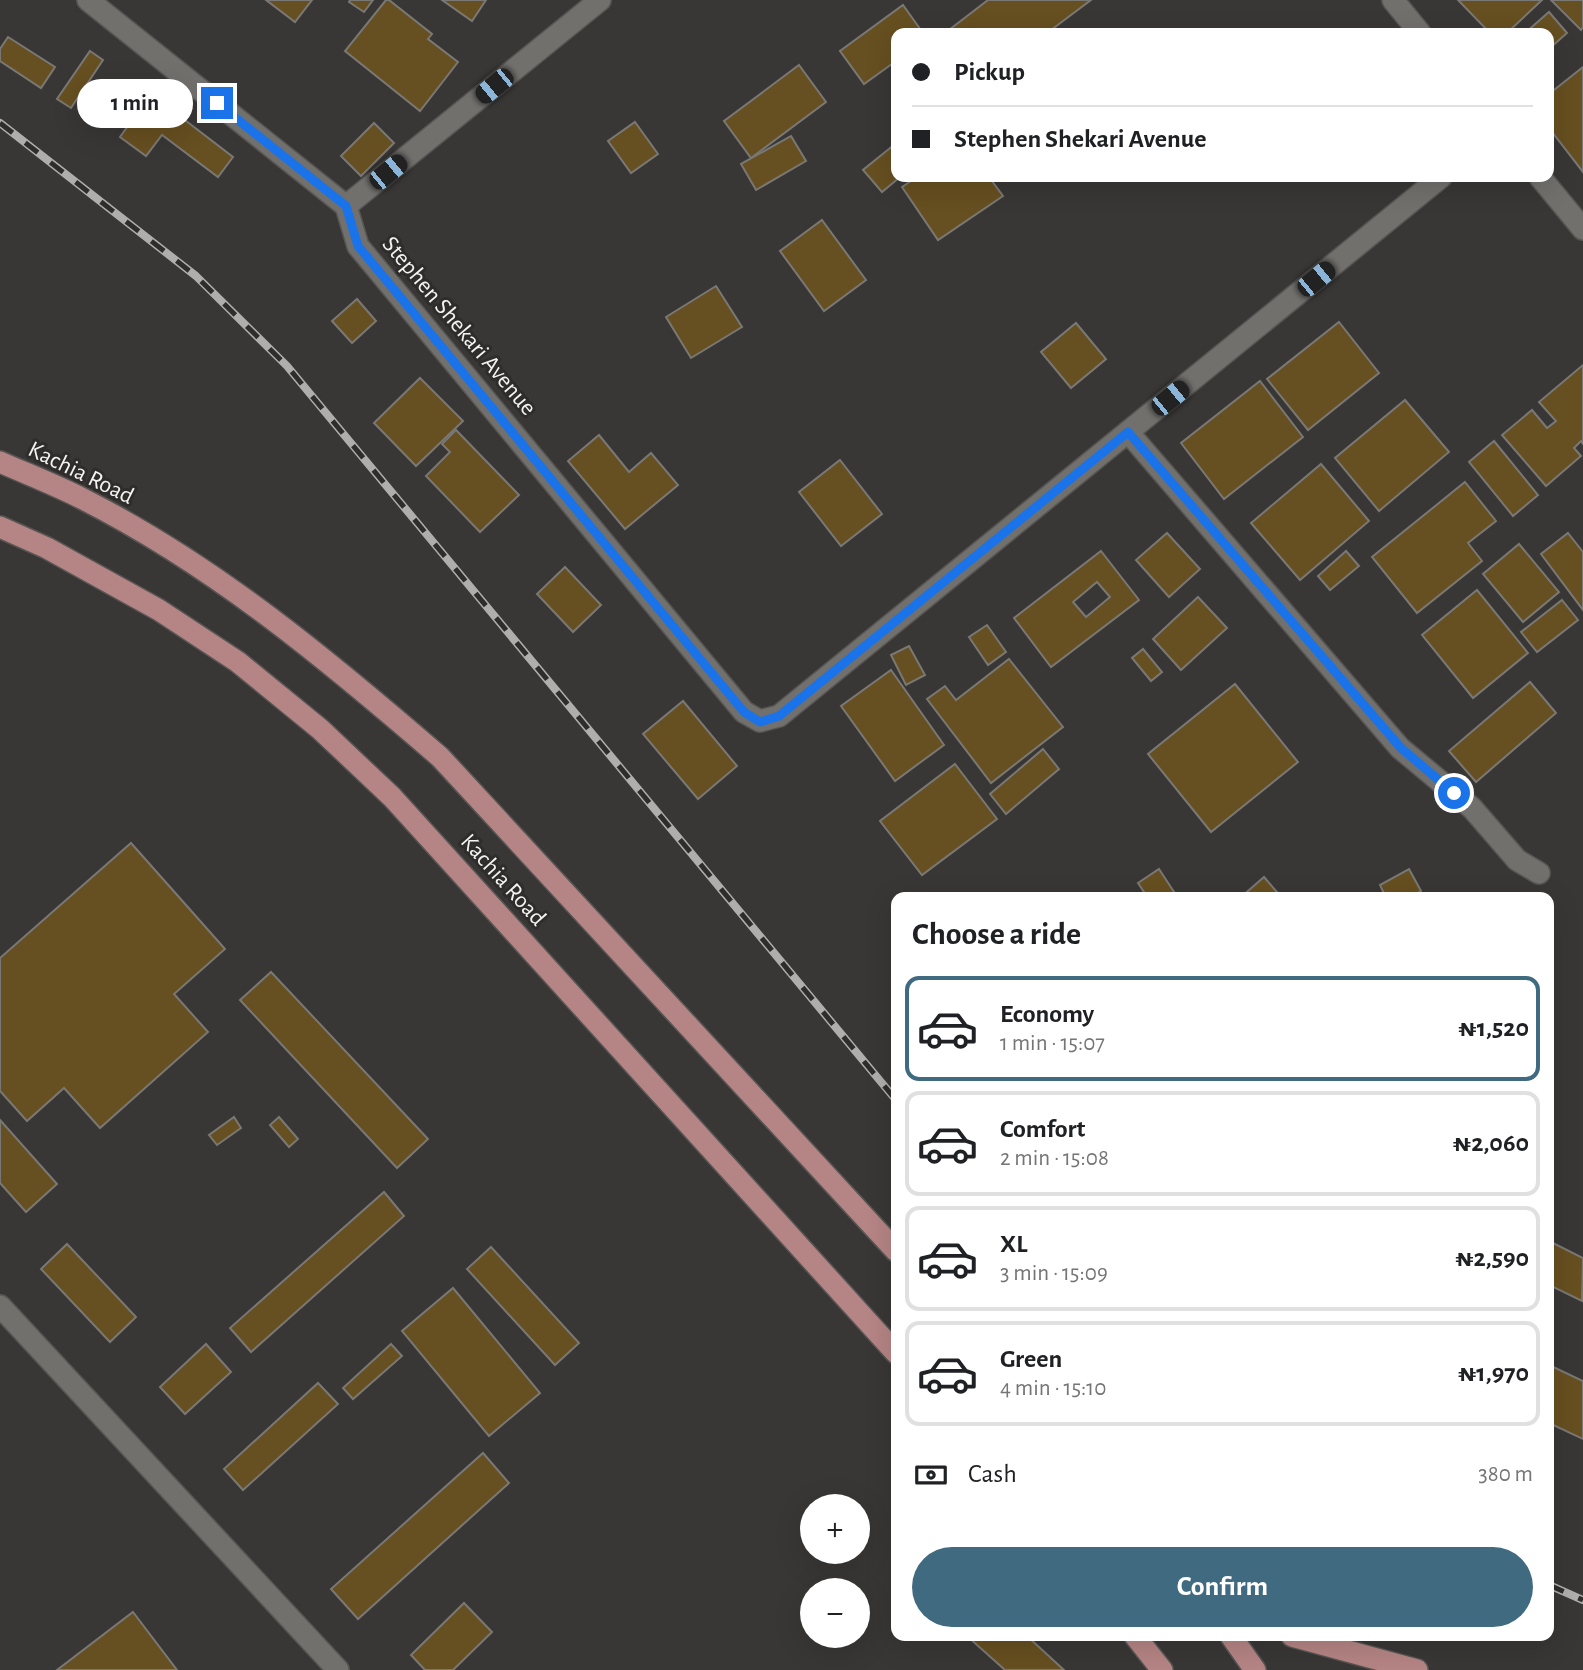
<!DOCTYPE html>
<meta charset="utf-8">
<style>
:root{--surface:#fff;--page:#f6f6f6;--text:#202124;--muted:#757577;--line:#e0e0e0;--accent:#406a7f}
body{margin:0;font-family:"Alegreya Sans",sans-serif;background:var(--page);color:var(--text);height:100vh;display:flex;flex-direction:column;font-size:26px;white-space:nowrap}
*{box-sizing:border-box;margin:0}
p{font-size:23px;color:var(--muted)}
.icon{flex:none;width:38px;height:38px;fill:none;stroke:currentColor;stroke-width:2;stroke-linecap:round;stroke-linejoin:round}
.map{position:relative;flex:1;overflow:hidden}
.details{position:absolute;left:891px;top:892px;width:663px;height:749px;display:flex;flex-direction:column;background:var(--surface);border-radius:14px;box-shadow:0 7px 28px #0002}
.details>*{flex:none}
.guide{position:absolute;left:891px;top:28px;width:663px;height:154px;border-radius:14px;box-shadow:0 7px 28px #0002;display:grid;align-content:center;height:154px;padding:0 21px;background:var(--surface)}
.tools{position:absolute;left:800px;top:1494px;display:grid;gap:14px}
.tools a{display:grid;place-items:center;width:70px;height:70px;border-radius:50%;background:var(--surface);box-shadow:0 7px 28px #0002;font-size:35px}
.end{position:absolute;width:32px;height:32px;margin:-16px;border:9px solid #1a73e8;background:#fff;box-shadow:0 0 0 4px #fff}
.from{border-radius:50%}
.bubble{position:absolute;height:49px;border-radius:24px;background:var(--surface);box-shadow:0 7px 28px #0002;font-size:23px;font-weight:600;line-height:49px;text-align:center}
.car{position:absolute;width:21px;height:42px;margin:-21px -10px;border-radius:9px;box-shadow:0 0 5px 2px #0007;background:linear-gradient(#222 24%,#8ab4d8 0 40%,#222 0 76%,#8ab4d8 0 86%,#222 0)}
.guide b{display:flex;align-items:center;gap:24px;height:66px;font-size:26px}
.guide b+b{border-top:2px solid var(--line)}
.guide i{width:18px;height:18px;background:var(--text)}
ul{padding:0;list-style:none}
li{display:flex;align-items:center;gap:21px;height:105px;margin:0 14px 10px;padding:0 7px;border:4px solid var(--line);border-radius:14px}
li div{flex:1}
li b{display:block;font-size:26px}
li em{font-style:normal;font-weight:600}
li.active{border-color:var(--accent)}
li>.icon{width:63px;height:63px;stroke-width:1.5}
h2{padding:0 21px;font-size:32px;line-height:84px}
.pay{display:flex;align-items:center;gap:18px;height:77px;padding:0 21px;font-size:26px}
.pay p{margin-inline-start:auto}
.cta{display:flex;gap:14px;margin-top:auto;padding:14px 21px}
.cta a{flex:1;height:80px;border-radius:42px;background:var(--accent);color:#fff;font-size:28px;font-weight:600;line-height:80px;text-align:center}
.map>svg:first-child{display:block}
.building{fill:#664f20;stroke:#7a7875;stroke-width:2;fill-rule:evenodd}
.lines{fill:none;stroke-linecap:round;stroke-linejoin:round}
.street-casing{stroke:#575654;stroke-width:24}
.primary-casing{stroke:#575654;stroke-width:24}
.street{stroke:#71706d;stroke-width:21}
.primary{stroke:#b58484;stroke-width:21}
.rail-casing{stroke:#b0aead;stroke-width:8}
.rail{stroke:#2f2d2b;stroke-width:5;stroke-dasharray:16;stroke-linecap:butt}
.route{stroke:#1a73e8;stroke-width:9}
.labels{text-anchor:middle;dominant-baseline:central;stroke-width:6;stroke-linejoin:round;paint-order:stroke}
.street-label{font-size:24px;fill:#f4f3f2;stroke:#2f2d2b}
</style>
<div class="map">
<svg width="1583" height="1670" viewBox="0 0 1583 1670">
<rect width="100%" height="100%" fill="#393735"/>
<g class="building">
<polygon points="266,0 312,0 295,22"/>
<polygon points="350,0 373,0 364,12 349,2"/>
<polygon points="386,0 389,0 432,34 428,39 458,62 420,111 345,51"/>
<polygon points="442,0 486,0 472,21"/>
<polygon points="988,0 1091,0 1047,33 945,33"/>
<polygon points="1458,0 1542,0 1507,33 1490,33"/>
<polygon points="1551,0 1583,0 1583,27 1581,30"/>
<polygon points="903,5 923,33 896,33 896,61 864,84 840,51"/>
<polygon points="1549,12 1567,33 1549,49 1549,33 1525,33"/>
<polygon points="8,37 55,67 41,88 0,61 0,49"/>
<polygon points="90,51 103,60 71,108 57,99"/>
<polygon points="799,65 826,102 751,158 724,121"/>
<polygon points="1583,67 1583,172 1549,128 1549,94"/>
<polygon points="151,94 233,157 218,177 162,135 146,156 120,137"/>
<polygon points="635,122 658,154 631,173 608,141"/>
<polygon points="374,123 394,143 361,176 341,156"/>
<polygon points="791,136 806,161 756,190 741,164"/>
<polygon points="895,144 896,177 900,177 882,192 863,170"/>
<polygon points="917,177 989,177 1003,196 938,240 902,187"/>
<polygon points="822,220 866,280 824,311 780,251"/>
<polygon points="716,286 742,327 691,358 666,317"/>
<polygon points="357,299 376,321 352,343 332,321"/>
<polygon points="1339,322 1379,373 1308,430 1267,379"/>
<polygon points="1076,323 1106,359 1071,388 1041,352"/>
<polygon points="1583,365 1583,444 1581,441 1574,448 1581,456 1546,486 1502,435 1532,410 1547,428 1556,421 1539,402"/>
<polygon points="420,378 463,421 416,466 374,423"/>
<polygon points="1260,381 1303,437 1224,499 1181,443"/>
<polygon points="1405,400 1449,452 1379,511 1335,458"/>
<polygon points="456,430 519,495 480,532 426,476 450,452 442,444"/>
<polygon points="599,435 629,472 651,453 678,485 625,529 568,461"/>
<polygon points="1494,441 1538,495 1513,516 1469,462"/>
<polygon points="840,460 882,514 841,546 799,492"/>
<polygon points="1321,464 1369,521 1300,580 1251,523"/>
<polygon points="1465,482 1496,521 1468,543 1482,561 1417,613 1372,557"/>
<polygon points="1167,533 1200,569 1169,597 1136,560"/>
<polygon points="1568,533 1583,552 1583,610 1541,554"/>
<polygon points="1519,544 1559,592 1523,622 1483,574"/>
<path d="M1101,551L1139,600L1051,667L1014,618ZM1097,582L1110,597L1086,617L1073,602Z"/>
<polygon points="1346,551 1359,566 1330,590 1318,576"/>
<polygon points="565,567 601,605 573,632 537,594"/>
<polygon points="1477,590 1528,653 1473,698 1422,635"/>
<polygon points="1198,597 1227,628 1181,670 1153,639"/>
<polygon points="1562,600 1578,620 1537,652 1521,632"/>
<polygon points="987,625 1006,652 988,665 969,637"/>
<polygon points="909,646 925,675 906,685 891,655"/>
<polygon points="1143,649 1162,672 1151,681 1132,658"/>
<polygon points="1009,659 1063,727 991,783 927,699 945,686 956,700"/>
<polygon points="891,670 944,745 895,781 841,706"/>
<polygon points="1530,682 1556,713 1476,782 1449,751"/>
<polygon points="1235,684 1298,762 1211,832 1148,754"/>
<polygon points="683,701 737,766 698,799 643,734"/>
<polygon points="1043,749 1059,769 1006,814 990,794"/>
<polygon points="955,764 997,819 922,875 880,821"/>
<polygon points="131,843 225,949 174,994 208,1032 100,1128 64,1088 27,1121 0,1091 0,958"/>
<polygon points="1159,869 1178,898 1148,898 1138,883"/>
<polygon points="1409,869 1421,891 1409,898 1386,898 1380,885"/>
<polygon points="1264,877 1282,898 1240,898"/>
<polygon points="271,972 428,1139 397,1168 240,1000"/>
<polygon points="234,1117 241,1128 217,1145 209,1135"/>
<polygon points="279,1117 298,1139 289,1147 270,1125"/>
<polygon points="0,1120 57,1184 26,1212 0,1183"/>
<polygon points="384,1192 404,1216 251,1352 230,1328"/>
<polygon points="1551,1242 1583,1258 1582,1301 1549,1285"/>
<polygon points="67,1244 136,1317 110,1342 41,1269"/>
<polygon points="491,1247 579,1343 555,1365 467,1269"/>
<polygon points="453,1288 540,1393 489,1436 402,1331"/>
<polygon points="206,1344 231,1372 185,1414 160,1387"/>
<polygon points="391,1344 402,1356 353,1399 343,1388"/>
<polygon points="1549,1365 1583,1381 1583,1439 1549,1423"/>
<polygon points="318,1383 338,1404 243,1490 224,1469"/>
<polygon points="483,1453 509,1483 358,1619 331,1589"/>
<polygon points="464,1603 492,1632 453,1670 425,1670 411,1655"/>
<polygon points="133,1612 177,1670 57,1670"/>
<polygon points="967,1636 1027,1636 1064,1670 1005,1670"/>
</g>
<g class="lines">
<g class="street-casing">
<g id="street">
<polyline points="88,0 346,206 358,246 744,712 760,721 779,716 1441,177"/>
<polyline points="1393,0 1420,33"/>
<polyline points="1540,177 1583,229"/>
<polyline points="346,206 600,0"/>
<polyline points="1128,432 1400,748 1472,808 1517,860 1539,873"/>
<polyline points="0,1306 338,1670"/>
</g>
</g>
<g class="primary-casing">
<g id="primary">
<path d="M0,462C27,474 56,485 83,499C215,566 329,661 440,757L896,1251"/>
<polyline points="0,527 47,548 159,610 238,662 320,729 392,797 896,1353"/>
<polyline points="1135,1636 1162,1670"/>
<polyline points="1231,1636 1255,1670"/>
<polyline points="1292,1636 1417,1670"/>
</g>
</g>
<use href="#street" class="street"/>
<use href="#primary" class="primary"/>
<g class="rail-casing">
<g id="rail">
<polyline points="0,123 196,276 287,366 896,1100"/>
<polyline points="1549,1585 1583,1600"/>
</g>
</g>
<use href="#rail" class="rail"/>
</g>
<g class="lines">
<polyline class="route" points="217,103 346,206 358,246 744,712 760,722 779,716 1128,432 1401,748 1454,793"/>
</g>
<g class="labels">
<g class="street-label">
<text transform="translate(459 326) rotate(50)">Stephen Shekari Avenue</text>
<text transform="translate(81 473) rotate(26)">Kachia Road</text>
<text transform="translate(503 880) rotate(48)">Kachia Road</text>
</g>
</g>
</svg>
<div class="tools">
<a>+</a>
<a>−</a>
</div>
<i class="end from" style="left:1454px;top:793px"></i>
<i class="end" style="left:217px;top:103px"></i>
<div class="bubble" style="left:77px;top:79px;width:116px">1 min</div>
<i class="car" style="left:494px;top:86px;rotate:231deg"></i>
<i class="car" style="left:388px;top:172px;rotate:51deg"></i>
<i class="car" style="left:1316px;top:279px;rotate:51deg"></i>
<i class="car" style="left:1170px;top:398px;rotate:51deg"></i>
<div class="guide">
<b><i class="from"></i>Pickup</b>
<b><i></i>Stephen Shekari Avenue</b>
</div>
<section class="details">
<h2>Choose a ride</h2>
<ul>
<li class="active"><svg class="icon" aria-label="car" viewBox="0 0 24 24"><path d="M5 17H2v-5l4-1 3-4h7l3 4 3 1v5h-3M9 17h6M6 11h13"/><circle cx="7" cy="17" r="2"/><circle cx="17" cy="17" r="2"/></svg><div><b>Economy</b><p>1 min · 15:07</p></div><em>₦1,520</em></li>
<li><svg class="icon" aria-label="car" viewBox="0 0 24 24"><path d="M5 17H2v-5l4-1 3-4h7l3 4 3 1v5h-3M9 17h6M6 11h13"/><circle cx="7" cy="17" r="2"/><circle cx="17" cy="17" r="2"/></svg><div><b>Comfort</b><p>2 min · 15:08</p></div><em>₦2,060</em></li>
<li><svg class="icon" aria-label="car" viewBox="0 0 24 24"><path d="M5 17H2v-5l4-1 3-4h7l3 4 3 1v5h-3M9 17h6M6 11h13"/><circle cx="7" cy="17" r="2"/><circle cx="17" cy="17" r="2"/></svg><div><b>XL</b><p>3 min · 15:09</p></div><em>₦2,590</em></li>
<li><svg class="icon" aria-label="car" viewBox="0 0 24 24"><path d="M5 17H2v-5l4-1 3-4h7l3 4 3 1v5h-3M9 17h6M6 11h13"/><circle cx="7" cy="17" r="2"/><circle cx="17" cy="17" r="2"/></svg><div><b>Green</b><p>4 min · 15:10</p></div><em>₦1,970</em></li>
</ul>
<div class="pay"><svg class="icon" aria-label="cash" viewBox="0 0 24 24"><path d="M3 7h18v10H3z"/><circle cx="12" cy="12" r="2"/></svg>Cash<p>380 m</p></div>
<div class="cta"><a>Confirm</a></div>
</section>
</div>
